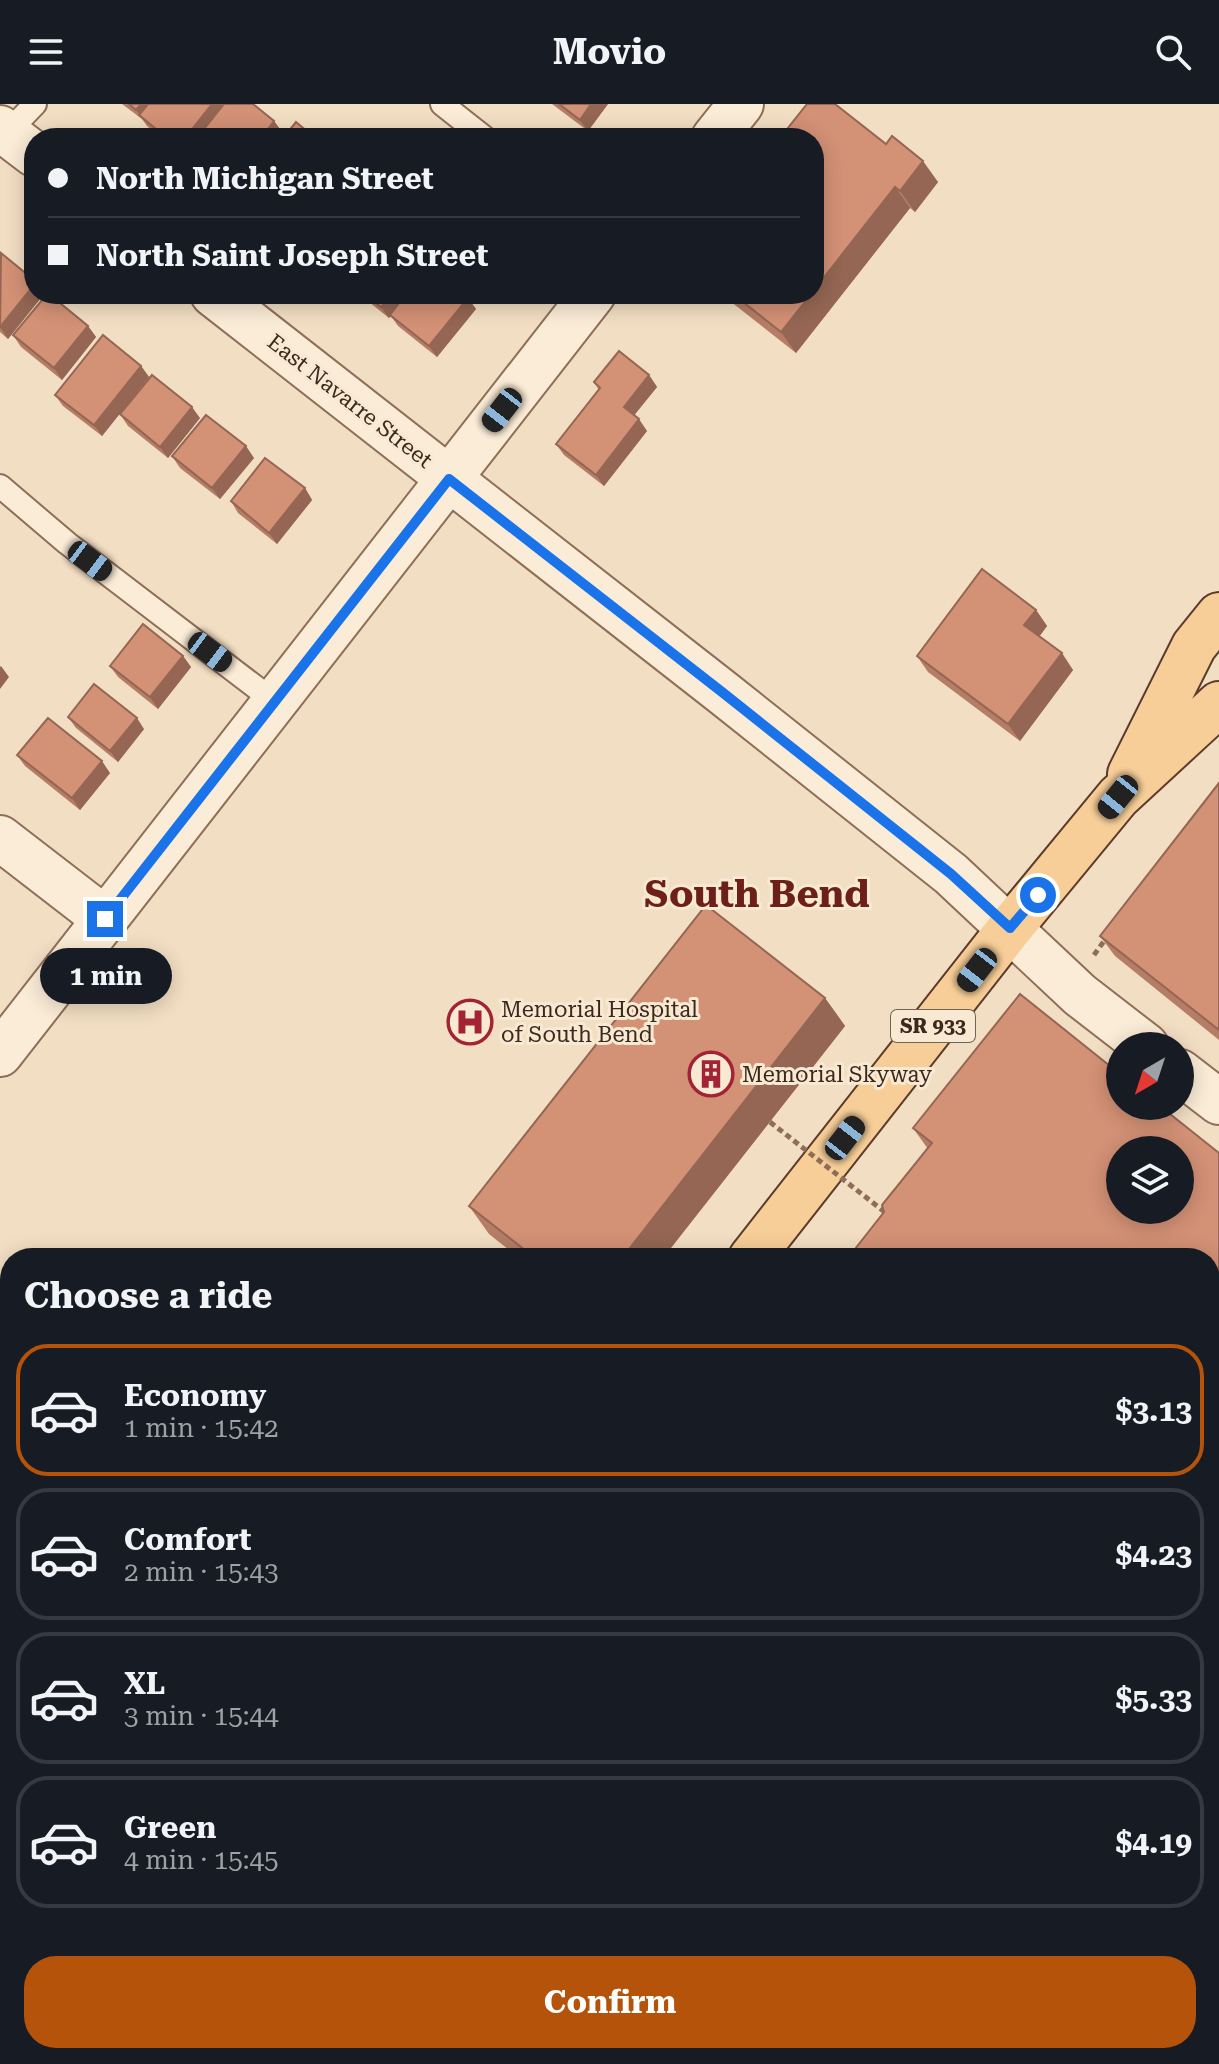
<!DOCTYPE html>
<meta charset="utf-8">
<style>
:root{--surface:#171b24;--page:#20242c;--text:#f1f3f6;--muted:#9ea1a6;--line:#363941;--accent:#b45309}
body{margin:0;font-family:"Roboto Serif",serif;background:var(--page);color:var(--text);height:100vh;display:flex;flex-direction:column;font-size:30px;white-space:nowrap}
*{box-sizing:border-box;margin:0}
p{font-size:26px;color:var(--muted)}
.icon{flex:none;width:44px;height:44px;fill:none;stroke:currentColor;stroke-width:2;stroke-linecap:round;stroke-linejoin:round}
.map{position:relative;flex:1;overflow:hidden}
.panel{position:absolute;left:0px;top:1144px;width:1220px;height:816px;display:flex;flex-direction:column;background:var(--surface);border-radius:32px 32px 0 0;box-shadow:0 4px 20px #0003}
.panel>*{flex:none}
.hud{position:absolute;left:24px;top:24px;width:800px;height:176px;border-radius:32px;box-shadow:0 4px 20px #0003;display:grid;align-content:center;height:176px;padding:0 24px;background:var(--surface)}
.needle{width:52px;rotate:219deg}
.fabs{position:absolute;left:1106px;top:928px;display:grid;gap:16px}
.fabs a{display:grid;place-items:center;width:88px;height:88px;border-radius:50%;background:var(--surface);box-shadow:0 4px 20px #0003;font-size:40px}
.end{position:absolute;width:36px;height:36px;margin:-18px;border:10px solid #1a73e8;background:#fff;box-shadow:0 0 0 4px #fff}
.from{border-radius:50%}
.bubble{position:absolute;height:56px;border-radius:28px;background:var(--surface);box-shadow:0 4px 20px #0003;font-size:26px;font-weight:700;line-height:56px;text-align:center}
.car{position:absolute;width:24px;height:48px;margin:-24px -12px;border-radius:10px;box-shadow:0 0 6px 2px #0007;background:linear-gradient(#222 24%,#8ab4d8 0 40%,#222 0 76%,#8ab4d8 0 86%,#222 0)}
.hud b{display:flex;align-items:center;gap:28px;height:76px;font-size:30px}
.hud b+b{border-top:2px solid var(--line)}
.hud i{width:20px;height:20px;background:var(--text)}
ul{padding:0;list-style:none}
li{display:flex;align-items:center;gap:24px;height:132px;margin:0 16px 12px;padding:0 8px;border:4px solid var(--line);border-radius:32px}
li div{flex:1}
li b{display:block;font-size:30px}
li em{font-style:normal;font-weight:700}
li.active{border-color:var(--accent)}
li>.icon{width:72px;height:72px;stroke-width:1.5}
h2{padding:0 24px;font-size:36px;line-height:96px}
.button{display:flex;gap:16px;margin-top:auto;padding:16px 24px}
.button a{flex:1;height:92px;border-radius:32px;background:var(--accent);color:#fff;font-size:32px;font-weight:700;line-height:92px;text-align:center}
header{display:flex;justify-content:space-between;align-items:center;height:104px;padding:0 24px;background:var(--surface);font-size:36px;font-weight:700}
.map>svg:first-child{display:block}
.green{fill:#d1d096}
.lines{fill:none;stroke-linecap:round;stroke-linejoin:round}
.service-casing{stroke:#8e6e58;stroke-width:26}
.minor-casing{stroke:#8e6e58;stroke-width:48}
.primary-casing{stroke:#5b3c2c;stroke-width:48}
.path{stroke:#8e6e58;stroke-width:5;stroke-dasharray:6 4;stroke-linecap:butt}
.service{stroke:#fbecd7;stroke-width:22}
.minor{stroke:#fbecd7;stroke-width:44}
.primary{stroke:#f7ce98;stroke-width:44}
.path-bridge{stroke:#8e6e58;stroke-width:5;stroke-dasharray:6 4;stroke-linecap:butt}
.wall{fill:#b57d65}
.shaded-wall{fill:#946653}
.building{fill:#d39176;stroke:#946653;stroke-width:2;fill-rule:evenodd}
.route{stroke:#1a73e8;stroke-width:10}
.labels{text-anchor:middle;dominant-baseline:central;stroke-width:6;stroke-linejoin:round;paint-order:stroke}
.shield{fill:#f8e9d3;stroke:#746254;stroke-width:2}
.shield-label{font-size:20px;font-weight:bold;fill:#3c281d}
.street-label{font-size:22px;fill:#3c281d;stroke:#f8e9d3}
.poi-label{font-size:22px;fill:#3c281d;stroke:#f8e9d3;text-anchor:start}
.town-label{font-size:38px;font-weight:bold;fill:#6d2019;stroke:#f8e9d3}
</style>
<header><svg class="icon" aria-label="menu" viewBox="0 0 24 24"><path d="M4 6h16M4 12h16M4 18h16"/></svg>Movio<svg class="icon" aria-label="search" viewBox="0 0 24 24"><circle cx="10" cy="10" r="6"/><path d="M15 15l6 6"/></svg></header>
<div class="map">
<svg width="1219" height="1960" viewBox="0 0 1219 1960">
<rect width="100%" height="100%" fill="#f2dec3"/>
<polygon class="green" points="0,1673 10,1686 10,1930 0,1953"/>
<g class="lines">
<g class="service-casing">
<g id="service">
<polyline points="442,0 485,34"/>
<polyline points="7,29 35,0"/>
<polyline points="0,382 67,439 275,598"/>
<path d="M529,1950C543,1958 558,1958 572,1950"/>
<polyline points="669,1950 682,1960"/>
</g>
</g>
<g class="minor-casing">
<g id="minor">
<polyline points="0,24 34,50"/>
<polyline points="714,34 741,0"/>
<polyline points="213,190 722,588 951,770 1080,891 1146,942"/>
<polyline points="0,734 105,815"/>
<polyline points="0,950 593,190"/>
<polyline points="1180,968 1219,998"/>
<polyline points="6,1584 10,1605"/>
<polyline points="382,1950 393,1960"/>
</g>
</g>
<g class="primary-casing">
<g id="primary">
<polyline points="1130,670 1194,542 1219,511"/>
<polyline points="751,1154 1010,824 1118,693 1219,600"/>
<polyline points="137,1950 153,1960"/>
<polyline points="68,1960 71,1950"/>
<polyline points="264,1960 280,1950"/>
</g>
</g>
<g class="path">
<polyline points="1094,851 1107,833"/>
<polyline points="12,1960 16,1950"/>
</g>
<use href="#service" class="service"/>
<use href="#minor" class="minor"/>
<use href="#primary" class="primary"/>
<polyline class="path-bridge" points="770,1018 886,1109"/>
</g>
<g class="wall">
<polygon points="122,0 253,0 274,17 282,28 278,34 161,34 147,22 142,15"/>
<polygon points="552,0 608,0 588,27"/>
<polygon points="886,40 938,78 915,108 910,104 796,249 721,190 814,190"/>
<polygon points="0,150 34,190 44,190 8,235 0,228"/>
<polygon points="359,190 464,190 476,205 437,253 398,222 391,212 389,214"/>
<polygon points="88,222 96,233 62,276 21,243 13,231"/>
<polygon points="141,262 149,273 102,332 63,302 55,291"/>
<polygon points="649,271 657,283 634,311 647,327 604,382 564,351 556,340 599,286 594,278"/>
<polygon points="120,310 200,314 168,354 128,322"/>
<polygon points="172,352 254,354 220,395 180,364"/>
<polygon points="305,384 312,396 277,440 238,409 231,397"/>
<polygon points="1036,506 1047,522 1039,533 1073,566 1020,637 928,568 917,552"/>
<polygon points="183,552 191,563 158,605 118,573 110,562"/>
<polygon points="68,613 144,625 118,658 76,624"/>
<polygon points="17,651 110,669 80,706 25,662"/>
<polygon points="1219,679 1219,936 1115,852 1100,832"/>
<polygon points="1020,890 1219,1960 1010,1960 1003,1950 1210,1950 884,1108 928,1045 913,1024"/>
<polygon points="825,894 845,922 663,1154 519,1154 489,1130 469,1102"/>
<polygon points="754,1950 986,1950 978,1960 767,1960"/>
</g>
<g class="shaded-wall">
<polygon points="141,0 158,0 141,13 136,6"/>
<polygon points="212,0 229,0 202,34 185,34"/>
<polygon points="591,0 608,0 588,27 580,16"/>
<polygon points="274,17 282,28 278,34 261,34"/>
<polygon points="923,57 938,78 915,108 900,87"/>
<polygon points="895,83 910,104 796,249 781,228 811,190 814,190 814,186"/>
<polygon points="34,181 34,190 44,190 8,235 0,223"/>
<polygon points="391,190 408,190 389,214 381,203"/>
<polygon points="468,194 476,205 437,253 429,242"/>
<polygon points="88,222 96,233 62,276 54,264"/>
<polygon points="141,262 149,273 102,332 94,321"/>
<polygon points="649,271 657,283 632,314 624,303"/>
<polygon points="192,303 200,314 168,354 160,343"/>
<polygon points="639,315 647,327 604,382 596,371"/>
<polygon points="246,342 254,354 220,395 212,384"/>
<polygon points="305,384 312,396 277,440 269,429"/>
<polygon points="1036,506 1047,522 1035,538 1024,521"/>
<polygon points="1062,549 1073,566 1020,637 1008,620"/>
<polygon points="183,552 191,563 158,605 150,593"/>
<polygon points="1,562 9,573 0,585 0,563"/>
<polygon points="137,614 144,625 118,658 110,647"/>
<polygon points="102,657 110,669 80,706 72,694"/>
<polygon points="825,894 845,922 663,1154 622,1154"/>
<polygon points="954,1950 986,1950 978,1960 946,1960"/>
</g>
<g class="building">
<polygon points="129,0 141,0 136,6"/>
<polygon points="148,0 212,0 185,34 167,34 139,11"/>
<polygon points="224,0 253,0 274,17 261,34 197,34"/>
<polygon points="559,0 591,0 580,16"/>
<polygon points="807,0 835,0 886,40 892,32 923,57 900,87 895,83 814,186 814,34 780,34"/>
<polygon points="296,18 315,34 283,34"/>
<polygon points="1,149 34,176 34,181 0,223"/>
<polygon points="47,190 49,190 88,222 54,264 13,231"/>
<polygon points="365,190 391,190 381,203"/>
<polygon points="406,190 464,190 468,194 429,242 390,211"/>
<polygon points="733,190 811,190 781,228"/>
<polygon points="103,231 141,262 94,321 55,291"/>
<polygon points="619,247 649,271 624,303 639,315 596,371 556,340 600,284 594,278"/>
<polygon points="152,271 192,303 160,343 120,310"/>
<polygon points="206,311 246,342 212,384 172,352"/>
<polygon points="265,354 305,384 269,429 231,397"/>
<polygon points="982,465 1036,506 1024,521 1062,549 1008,620 917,552"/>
<polygon points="143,520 183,552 150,593 110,562"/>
<polygon points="94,580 137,614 110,647 68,613"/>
<polygon points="48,614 102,657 72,694 17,651"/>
<polygon points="1219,679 1219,926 1100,832"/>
<polygon points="706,801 825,894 622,1154 535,1154 469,1102"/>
<path d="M1020,890L1120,970V1002H1160L1219,1049V1960H1131L1129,1953L1126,1950H1210V1154H848L884,1108L882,1101L932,1039L913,1024ZM1120,1046H1180V1106H1120Z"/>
<polygon points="766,1950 954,1950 946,1960 778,1960"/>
<polygon points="1106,1951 1124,1960 1036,1960 1035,1958 1081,1952"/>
</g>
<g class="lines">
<polyline class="route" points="105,815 449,375 722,588 951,770 1010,824 1038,791"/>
</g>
<defs>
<g id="hospital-ring" transform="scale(2.3)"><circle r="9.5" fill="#f8e9d3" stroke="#a22334" stroke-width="1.5"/><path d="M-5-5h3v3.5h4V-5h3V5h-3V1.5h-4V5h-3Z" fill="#a22334"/></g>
<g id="building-ring" transform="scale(2.3)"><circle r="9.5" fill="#f8e9d3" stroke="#a22334" stroke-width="1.5"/><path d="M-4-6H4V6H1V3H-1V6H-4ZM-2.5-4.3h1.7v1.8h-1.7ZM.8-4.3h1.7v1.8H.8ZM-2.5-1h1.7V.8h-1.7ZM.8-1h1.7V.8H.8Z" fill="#a22334"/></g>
</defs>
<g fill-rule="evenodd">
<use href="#hospital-ring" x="470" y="918"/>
<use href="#building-ring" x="711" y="970"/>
</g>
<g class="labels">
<rect class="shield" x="891" y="906" width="84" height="32" rx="6"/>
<g class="shield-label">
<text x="933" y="922">SR 933</text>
</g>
<g class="street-label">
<text transform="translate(350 297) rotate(38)">East Navarre Street</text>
</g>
<g class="poi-label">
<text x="501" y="905">Memorial Hospital<tspan x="501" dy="25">of South Bend</tspan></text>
<text x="742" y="970">Memorial Skyway</text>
</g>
<g class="town-label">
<text x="757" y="790">South Bend</text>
</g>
</g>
</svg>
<div class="fabs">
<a><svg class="needle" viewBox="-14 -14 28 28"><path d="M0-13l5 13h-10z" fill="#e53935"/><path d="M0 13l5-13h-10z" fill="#9ea1a6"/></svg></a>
<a><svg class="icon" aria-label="layers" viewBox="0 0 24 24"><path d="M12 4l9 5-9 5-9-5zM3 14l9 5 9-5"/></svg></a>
</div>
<i class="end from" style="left:1038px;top:791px"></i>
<i class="end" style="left:105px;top:815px"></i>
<div class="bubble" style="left:40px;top:844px;width:132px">1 min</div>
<i class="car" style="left:502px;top:306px;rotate:218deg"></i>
<i class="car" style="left:90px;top:457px;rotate:127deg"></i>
<i class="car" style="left:210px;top:548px;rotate:127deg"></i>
<i class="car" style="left:1118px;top:693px;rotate:219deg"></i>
<i class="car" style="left:977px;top:866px;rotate:218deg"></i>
<i class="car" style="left:845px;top:1034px;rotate:38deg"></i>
<div class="hud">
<b><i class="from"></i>North Michigan Street</b>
<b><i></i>North Saint Joseph Street</b>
</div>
<section class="panel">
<h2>Choose a ride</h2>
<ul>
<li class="active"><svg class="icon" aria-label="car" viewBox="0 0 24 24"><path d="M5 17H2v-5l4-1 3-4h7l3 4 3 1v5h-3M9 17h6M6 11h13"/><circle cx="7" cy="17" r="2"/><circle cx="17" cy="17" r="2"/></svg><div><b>Economy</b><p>1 min · 15:42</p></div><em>$3.13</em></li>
<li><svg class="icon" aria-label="car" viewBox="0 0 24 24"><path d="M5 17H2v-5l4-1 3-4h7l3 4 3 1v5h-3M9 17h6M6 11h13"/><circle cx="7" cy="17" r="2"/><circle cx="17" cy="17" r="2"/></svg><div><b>Comfort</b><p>2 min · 15:43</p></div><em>$4.23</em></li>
<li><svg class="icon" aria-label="car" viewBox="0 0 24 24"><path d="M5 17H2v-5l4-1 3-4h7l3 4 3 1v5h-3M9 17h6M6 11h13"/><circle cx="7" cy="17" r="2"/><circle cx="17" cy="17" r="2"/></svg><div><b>XL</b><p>3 min · 15:44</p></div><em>$5.33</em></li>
<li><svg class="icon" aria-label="car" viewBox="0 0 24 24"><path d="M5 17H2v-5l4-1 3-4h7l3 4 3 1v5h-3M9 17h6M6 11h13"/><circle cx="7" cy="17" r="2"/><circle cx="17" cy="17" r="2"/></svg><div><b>Green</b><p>4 min · 15:45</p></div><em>$4.19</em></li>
</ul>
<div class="button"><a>Confirm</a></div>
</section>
</div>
